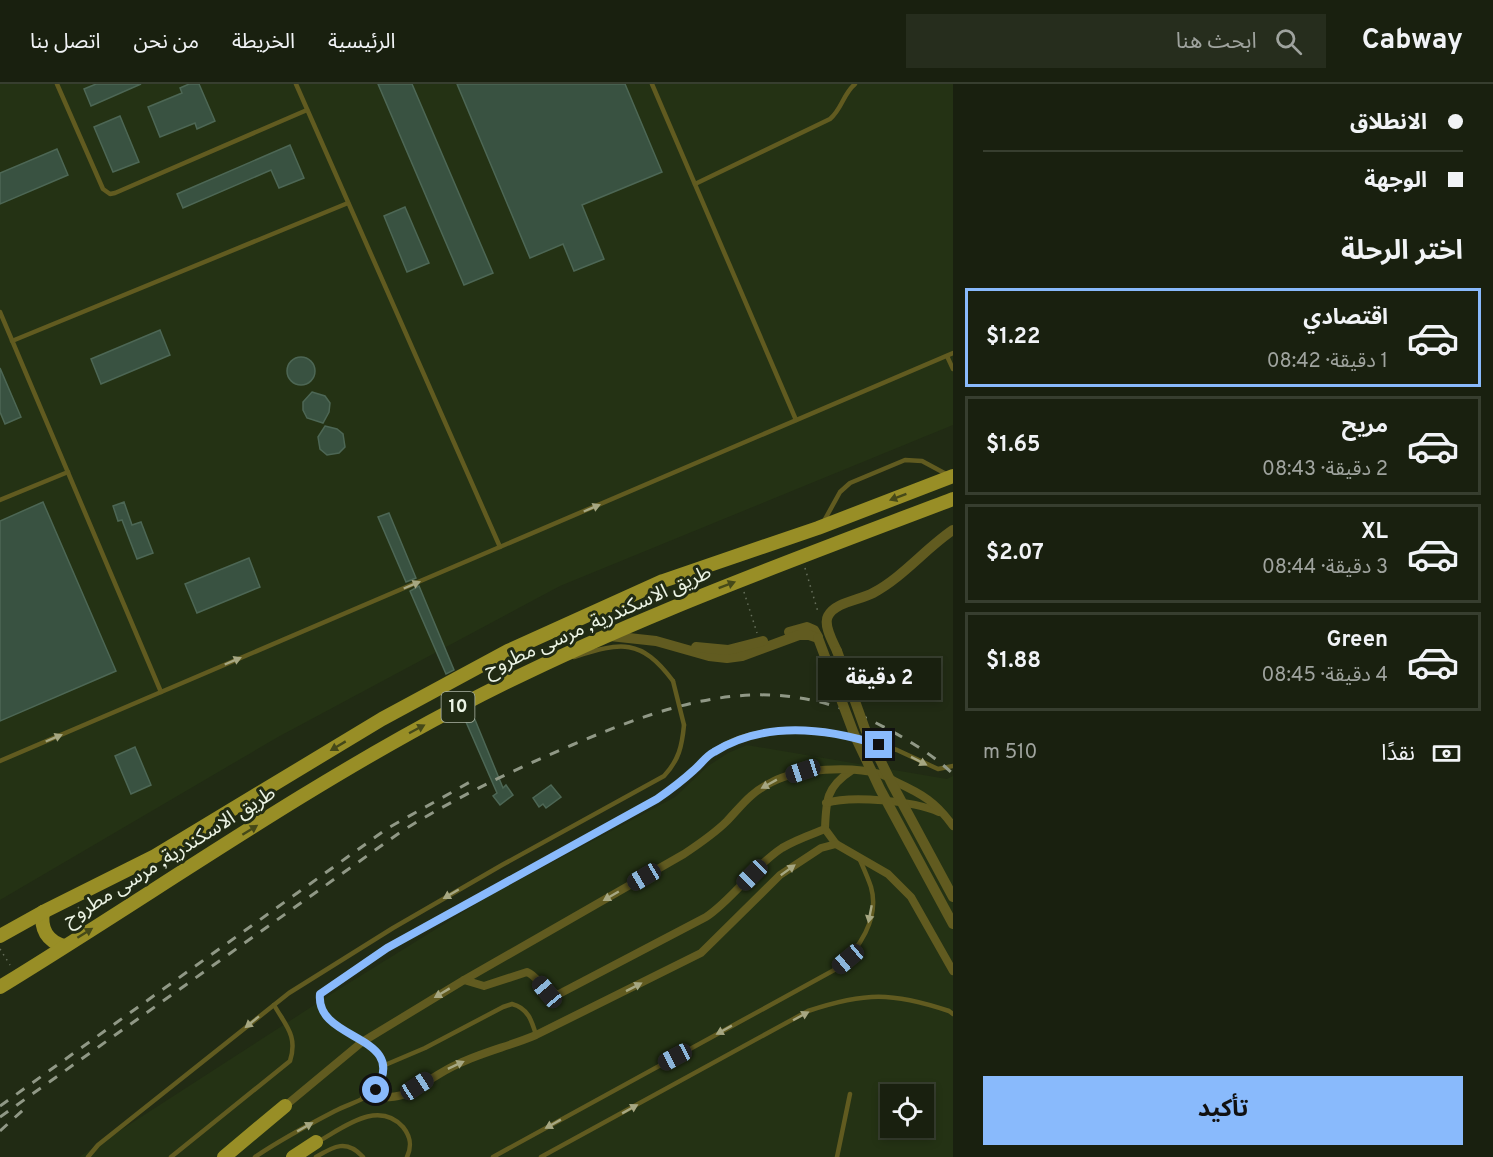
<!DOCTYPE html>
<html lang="ar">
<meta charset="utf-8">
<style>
:root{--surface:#19200f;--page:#262d1d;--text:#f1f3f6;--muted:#9fa39e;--line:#373e2f;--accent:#89bafc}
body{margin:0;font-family:Overpass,"Noto Sans Arabic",sans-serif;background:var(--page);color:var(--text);direction:rtl;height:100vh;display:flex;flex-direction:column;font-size:22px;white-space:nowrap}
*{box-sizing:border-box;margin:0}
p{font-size:20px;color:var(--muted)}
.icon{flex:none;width:33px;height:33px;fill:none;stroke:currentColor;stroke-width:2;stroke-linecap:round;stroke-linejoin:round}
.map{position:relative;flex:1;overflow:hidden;direction:ltr}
.panel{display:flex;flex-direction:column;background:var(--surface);width:540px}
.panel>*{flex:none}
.banner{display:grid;align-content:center;height:132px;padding:0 30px;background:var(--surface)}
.tools{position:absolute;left:880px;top:1000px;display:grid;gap:12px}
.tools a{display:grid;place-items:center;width:54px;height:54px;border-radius:0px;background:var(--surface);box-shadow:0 3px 9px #0003,0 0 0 2px var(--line);font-size:30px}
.end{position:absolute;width:27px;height:27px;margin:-14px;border:8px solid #89bafc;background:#111;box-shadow:0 0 0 3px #111}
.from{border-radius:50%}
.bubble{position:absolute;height:42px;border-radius:0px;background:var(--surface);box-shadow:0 3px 9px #0003,0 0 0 2px var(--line);font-size:20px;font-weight:700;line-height:42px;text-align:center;direction:rtl}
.car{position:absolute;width:18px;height:36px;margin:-18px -9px;border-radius:8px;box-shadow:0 0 4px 2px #0007;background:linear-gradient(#222 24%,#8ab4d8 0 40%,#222 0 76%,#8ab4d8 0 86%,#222 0)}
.banner b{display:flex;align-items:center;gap:21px;height:57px;font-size:22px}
.banner b+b{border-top:2px solid var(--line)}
.banner i{width:15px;height:15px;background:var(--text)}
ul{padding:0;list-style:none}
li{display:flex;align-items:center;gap:18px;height:99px;margin:0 12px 9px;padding:0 18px;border:3px solid var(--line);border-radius:0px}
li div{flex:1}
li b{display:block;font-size:22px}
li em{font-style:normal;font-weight:700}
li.on{border-color:var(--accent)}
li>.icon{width:54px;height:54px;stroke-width:1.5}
h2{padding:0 30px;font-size:27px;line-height:72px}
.pay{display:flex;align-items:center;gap:15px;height:66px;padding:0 30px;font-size:22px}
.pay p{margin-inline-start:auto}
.primary-button{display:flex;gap:12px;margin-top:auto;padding:12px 30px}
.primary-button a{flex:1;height:69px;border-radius:0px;background:var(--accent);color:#111;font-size:24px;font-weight:700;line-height:69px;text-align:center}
header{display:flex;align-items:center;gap:36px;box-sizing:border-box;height:84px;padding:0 30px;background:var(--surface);border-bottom:2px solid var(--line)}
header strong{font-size:28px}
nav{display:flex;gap:33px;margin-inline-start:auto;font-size:21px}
.search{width:420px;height:54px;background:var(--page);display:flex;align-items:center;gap:15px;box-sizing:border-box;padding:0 21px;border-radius:0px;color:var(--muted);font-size:22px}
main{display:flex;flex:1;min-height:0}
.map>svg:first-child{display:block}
.built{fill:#243214;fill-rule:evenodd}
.building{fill:#395241;stroke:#4d6755;stroke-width:1.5}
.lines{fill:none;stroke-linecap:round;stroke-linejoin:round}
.path{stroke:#666f5b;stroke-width:1.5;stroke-dasharray:1.5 4.5;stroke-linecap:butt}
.service{stroke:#615b20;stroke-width:4.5}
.minor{stroke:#615b20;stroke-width:8}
.tertiary{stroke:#615b20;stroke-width:10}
.primary{stroke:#988e26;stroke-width:14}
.rail{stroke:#909886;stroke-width:3;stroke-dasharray:10 10;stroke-linecap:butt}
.service-bridge{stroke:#615b20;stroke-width:4.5}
.tertiary-bridge{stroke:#615b20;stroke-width:10}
.oneway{fill:#454919}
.oneway2{fill:#a6a782}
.route{stroke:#89bafc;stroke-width:8}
.labels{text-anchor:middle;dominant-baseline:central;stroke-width:6;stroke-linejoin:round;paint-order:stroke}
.shield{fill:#212b14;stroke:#aeb7a6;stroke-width:1.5}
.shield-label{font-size:18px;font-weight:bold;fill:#ebf3e4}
.street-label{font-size:20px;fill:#ebf3e4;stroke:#212b14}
</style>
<header>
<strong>Cabway</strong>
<div class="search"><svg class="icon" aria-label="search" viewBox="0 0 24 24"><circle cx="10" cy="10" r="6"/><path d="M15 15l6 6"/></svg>ابحث هنا</div>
<nav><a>الرئيسية</a><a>الخريطة</a><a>من نحن</a><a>اتصل بنا</a></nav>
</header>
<main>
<section class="panel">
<div class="banner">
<b><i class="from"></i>الانطلاق</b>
<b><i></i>الوجهة</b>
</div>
<h2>اختر الرحلة</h2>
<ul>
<li class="on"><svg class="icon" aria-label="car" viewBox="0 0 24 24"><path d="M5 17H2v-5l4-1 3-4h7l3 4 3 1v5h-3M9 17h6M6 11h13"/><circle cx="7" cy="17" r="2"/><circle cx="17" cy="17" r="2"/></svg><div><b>اقتصادي</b><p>1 دقيقة · 08:42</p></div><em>$1.22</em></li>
<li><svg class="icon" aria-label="car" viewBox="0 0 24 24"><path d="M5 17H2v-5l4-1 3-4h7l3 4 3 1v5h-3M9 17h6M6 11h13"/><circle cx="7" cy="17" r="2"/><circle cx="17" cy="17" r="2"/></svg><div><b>مريح</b><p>2 دقيقة · 08:43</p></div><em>$1.65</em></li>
<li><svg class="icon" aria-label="car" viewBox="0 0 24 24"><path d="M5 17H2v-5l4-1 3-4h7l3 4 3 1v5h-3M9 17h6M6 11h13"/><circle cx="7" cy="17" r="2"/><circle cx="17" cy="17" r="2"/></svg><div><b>XL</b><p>3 دقيقة · 08:44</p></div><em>$2.07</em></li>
<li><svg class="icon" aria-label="car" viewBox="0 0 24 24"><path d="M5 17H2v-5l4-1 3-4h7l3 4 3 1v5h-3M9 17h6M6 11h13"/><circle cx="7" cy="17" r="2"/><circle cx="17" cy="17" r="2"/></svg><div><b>Green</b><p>4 دقيقة · 08:45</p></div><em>$1.88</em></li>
</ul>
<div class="pay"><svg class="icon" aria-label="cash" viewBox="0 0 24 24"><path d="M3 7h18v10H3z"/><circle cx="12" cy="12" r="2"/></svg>نقدًا<p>510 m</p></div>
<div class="primary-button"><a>تأكيد</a></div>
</section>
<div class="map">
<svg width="953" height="1073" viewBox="0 0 953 1073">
<rect width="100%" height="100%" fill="#212b14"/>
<g class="built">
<polygon points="0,0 953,0 953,341 560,502 278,653 0,816"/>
<path d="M747,661L947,695L953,692V1073H79L336,907L491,811L675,713L708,682L728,669ZM891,1011H924V1044H891Z"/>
</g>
<g class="building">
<polygon points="96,0 141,0 91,22 84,5"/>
<polygon points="189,0 199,0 215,37 197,45 195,39 160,53 148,23 182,9 180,4"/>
<polygon points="378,0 412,0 493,189 464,201"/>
<polygon points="457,0 625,0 662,88 582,121 604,175 574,187 563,160 530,174"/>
<polygon points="120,32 139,78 113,88 94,43"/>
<polygon points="290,61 304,94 279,104 271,86 183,124 177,110"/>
<polygon points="57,65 68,91 0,120 0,89"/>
<polygon points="405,123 429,179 407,188 384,132"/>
<polygon points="160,246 170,271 101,300 91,275"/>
<circle cx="301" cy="287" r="14"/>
<polygon points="0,284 21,333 5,340 0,328"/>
<polygon points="312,308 325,312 330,319 329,328 323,339 307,334 303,326 303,318"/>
<polygon points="325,342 337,345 343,350 345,363 339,369 327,371 320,365 318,353"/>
<polygon points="43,418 116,587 0,637 0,437"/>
<polygon points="124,418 132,441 141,438 153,469 137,475 122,436 118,437 113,422"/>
<polygon points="389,429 416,494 406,498 378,433"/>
<polygon points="249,474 260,503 197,529 185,500"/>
<polygon points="419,502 454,586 446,590 410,507"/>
<polygon points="471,626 503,704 506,701 513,711 500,721 493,712 497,709 463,631"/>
<polygon points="135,663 151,701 131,710 115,672"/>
<polygon points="551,701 561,713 546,724 543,720 539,723 533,714"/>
</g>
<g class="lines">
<g class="path">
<polyline points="805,484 818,528"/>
<polyline points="744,508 757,549"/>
<polyline points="103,811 108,820"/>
<polyline points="78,823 85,835"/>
<polyline points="0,865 10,881"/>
</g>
<g class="service">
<polyline points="57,0 103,105 110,110 115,109 307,26"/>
<polyline points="296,0 500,463"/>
<polyline points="652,0 796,336"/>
<path d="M695,100L830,35C842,25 843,10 855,0"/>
<polyline points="0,228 161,608"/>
<polyline points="12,257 348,119"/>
<polyline points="947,272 953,285"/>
<polyline points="0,416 68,388"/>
<polyline points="824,437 840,408 850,399 905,376 922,377 948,391"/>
<path d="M574,573C621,558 641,554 673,597"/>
<polyline points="873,659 897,666 938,685 953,682"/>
<polyline points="0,677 953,269"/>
<path d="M385,981L425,964L503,923L512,920C528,924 532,937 536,951"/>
<path d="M319,1057C343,1044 378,1015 403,1043C411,1053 412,1062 407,1073"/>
<path d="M88,1073L98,1061L289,909L393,844L502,781L664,692C679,676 682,662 684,641"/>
<path d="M171,1073L290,977C298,952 286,942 274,921"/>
<path d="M255,1073C280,1056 308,1041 335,1027C348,1020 366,1016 376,1006C382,1001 386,988 384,980C380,951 315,951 320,910L387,864L657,715C670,706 682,697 694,686C700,681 705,675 710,670C751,637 807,646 853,654"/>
<path d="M316,1073C334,1062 347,1055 363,1073"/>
<path d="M493,1073L836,885C859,866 880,834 871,803C868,794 864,785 860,776"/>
<path d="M541,1073L808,927C865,908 892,908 949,927L953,930"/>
<polyline points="837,1073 850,1010"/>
</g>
<g class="minor">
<path d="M851,687C826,703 826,717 825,745L836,760L888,790L911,813L953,887"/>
<path d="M826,719C852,711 913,717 939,728"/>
<path d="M464,896L484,902L527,888C540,893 543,911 559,910L706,833C734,814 753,783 782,764C795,756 810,751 825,745"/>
<path d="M364,1013C377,1013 393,1015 405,1010C423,1002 439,988 458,980C483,968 510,962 536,951L701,869L780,791L821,764L836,760"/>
<path d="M285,1022L362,958L464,896L684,770C699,760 714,750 727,737C743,720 750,709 772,698C798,684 852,682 880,690C885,691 891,695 896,698C922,710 936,718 953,742"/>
</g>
<g class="tertiary">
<polyline points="789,548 807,543 814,546 818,553"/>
<polyline points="610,552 656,557 709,572 727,574 742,572 799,551 809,551 818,554"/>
<polyline points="696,563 728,566 763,557"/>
<path d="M837,567C833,558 823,541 828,532C835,518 860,516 873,509C903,493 925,465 953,446"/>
</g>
<g class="primary">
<path d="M43,828C40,845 47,857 64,862"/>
<polyline points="0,852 43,828 155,772 382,635 508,567 663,497 818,444 953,392"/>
<path d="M0,903C152,810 298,707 456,624C615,540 785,479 953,415"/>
<polyline points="224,1073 285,1022"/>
<polyline points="293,1073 316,1058"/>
</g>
<g class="rail">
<polyline points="0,1022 388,744 470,698"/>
<path d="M0,1033L402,747C457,713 513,686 572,661C676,617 771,585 878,640C905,654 931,669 953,690"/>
<polyline points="0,1047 23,1026"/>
</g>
<polyline class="service-bridge" points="673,597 684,641"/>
<g class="tertiary-bridge">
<polyline points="818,554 854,650 880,705 953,840"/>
<polyline points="837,567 865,645 892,700 953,813"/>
</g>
</g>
<defs><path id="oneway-solid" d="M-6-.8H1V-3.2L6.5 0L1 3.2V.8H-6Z" transform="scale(1.5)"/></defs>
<g class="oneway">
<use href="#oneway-solid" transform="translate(898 413) rotate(159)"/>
<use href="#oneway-solid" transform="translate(727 501) rotate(-21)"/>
<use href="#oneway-solid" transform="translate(417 645) rotate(-28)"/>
<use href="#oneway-solid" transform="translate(338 662) rotate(149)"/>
<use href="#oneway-solid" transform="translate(250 746) rotate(-32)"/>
<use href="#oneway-solid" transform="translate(85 849) rotate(-32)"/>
</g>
<g class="oneway2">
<use href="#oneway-solid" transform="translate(592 424) rotate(-23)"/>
<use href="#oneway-solid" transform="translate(412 501) rotate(-23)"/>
<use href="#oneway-solid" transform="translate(233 577) rotate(-23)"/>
<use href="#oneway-solid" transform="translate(54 654) rotate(-23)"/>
<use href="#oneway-solid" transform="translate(919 677) rotate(27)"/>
<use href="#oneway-solid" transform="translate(769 700) rotate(151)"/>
<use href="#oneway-solid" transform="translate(788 786) rotate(-36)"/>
<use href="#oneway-solid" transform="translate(451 810) rotate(150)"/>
<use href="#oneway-solid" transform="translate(611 812) rotate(150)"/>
<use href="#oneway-solid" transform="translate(870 830) rotate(101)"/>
<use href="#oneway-solid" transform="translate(634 903) rotate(-27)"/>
<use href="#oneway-solid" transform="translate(442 909) rotate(149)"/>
<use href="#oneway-solid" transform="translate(801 932) rotate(-28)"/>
<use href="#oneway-solid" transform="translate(252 938) rotate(141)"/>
<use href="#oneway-solid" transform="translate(724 946) rotate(151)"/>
<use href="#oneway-solid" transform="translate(456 981) rotate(-25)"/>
<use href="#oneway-solid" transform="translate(630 1025) rotate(-29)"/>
<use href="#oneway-solid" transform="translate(553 1040) rotate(151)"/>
<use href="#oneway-solid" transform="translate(305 1043) rotate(-29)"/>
</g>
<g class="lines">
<path class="route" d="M376,1006C410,950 315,958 320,910L387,864L657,715C670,706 682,697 694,686C701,680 706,672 714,668C764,637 826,644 879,661"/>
</g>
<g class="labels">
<rect class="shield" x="441.5" y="608" width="33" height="30" rx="4.5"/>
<g class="shield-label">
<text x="458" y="623">10</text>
</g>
<g class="street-label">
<text transform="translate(598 538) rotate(-24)">طريق الاسكندرية, مرسى مطروح</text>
<text transform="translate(170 773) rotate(-32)">طريق الاسكندرية, مرسى مطروح</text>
</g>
</g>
</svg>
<div class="tools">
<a><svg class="icon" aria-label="locate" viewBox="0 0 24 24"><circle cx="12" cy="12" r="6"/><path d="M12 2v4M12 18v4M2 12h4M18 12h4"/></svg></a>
</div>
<i class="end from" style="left:376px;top:1006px"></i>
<i class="end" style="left:879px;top:661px"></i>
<div class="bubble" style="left:818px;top:574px;width:123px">2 دقيقة</div>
<i class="car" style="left:803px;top:687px;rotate:252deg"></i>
<i class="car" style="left:752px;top:791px;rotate:225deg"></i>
<i class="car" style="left:644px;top:793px;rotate:240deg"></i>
<i class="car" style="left:848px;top:875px;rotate:230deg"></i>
<i class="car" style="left:547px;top:908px;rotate:320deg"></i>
<i class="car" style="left:675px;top:973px;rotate:242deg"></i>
<i class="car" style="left:417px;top:1002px;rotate:57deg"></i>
</div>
</main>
